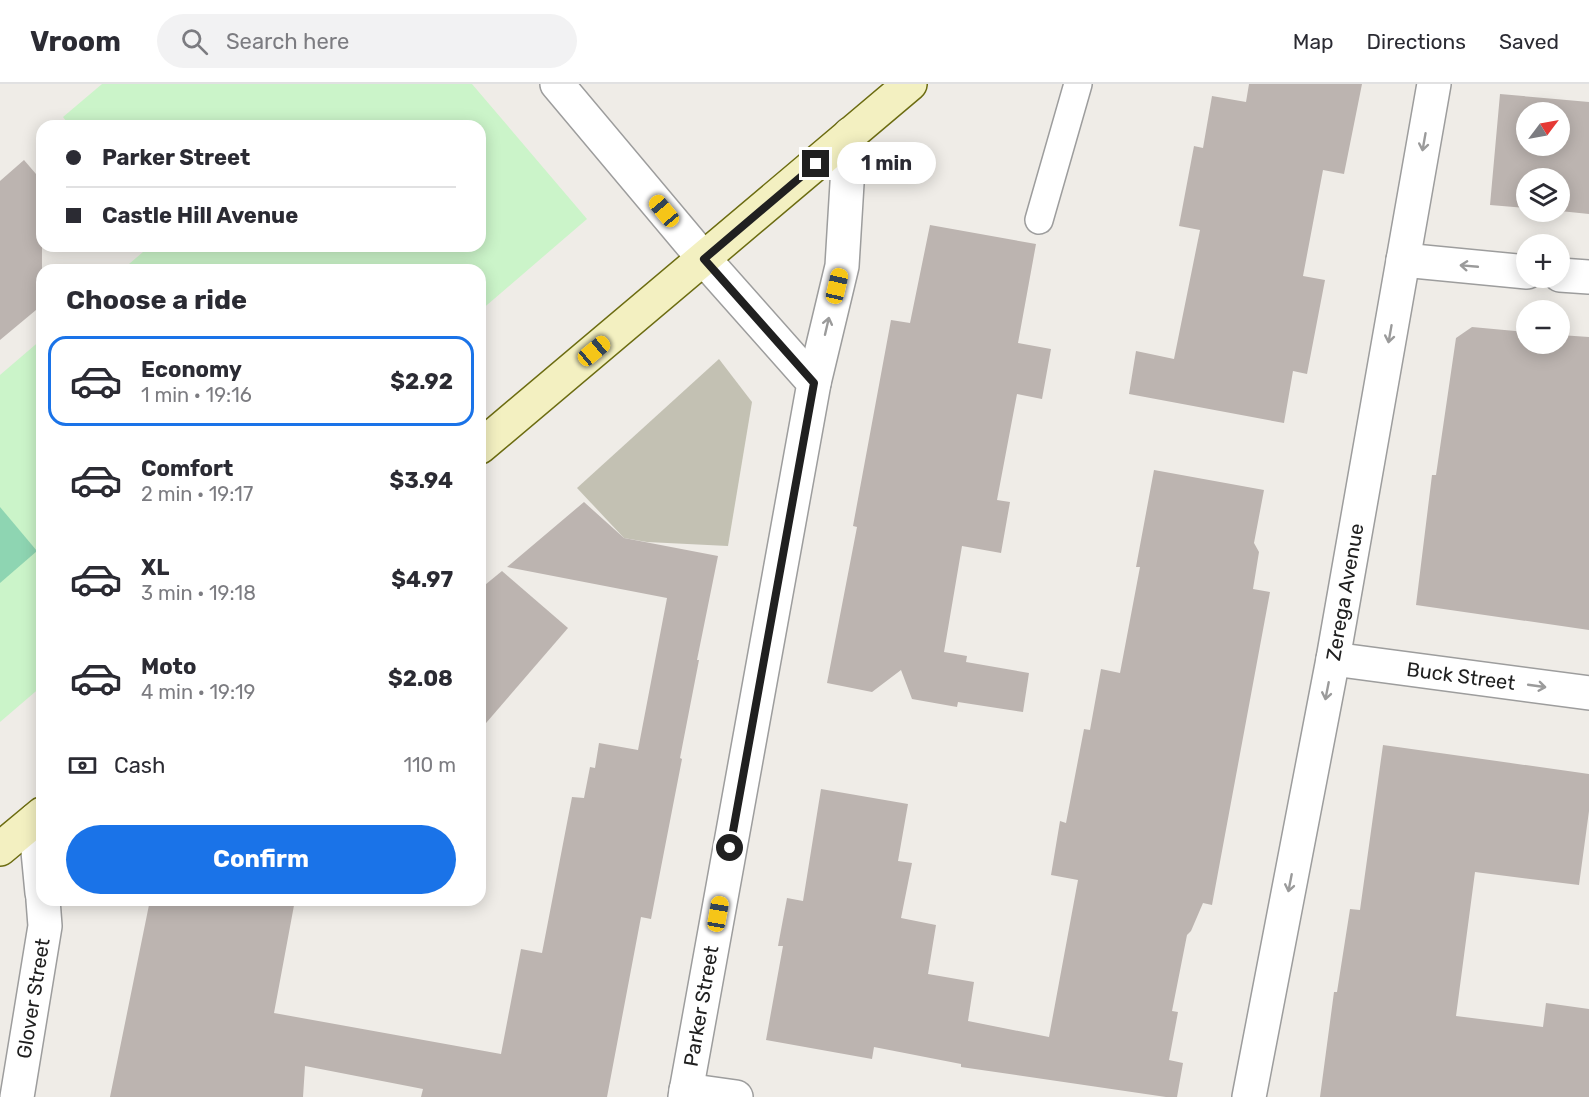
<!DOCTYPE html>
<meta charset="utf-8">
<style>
:root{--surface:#fff;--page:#f2f2f3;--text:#2b2b33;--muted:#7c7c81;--line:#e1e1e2;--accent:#1a73e8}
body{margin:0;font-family:Rubik,sans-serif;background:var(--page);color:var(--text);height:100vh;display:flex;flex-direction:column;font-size:22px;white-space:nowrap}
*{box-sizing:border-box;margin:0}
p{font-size:20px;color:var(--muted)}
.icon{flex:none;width:33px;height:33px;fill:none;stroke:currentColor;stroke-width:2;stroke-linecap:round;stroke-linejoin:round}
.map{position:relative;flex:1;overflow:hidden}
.side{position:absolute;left:36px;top:180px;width:450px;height:642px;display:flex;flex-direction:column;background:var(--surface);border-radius:18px;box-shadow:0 3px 15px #0003}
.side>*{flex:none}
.top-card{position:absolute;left:36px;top:36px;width:450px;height:132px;border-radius:18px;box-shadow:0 3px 15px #0003;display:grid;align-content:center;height:132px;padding:0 30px;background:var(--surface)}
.needle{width:39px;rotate:58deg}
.controls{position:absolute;left:1516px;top:18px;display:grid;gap:12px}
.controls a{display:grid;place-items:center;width:54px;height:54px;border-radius:50%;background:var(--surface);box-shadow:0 3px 15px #0003;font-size:30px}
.end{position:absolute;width:27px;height:27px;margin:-14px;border:8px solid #202020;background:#fff;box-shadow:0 0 0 3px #fff}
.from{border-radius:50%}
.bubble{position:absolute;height:42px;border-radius:21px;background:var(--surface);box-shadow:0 3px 15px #0003;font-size:20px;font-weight:700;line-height:42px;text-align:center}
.car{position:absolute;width:18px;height:36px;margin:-18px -9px;border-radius:8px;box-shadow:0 0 4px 2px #0007;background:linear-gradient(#f5c518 24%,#345 0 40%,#f5c518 0 76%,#345 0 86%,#f5c518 0)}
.top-card b{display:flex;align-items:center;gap:21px;height:57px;font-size:22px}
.top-card b+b{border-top:2px solid var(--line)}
.top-card i{width:15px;height:15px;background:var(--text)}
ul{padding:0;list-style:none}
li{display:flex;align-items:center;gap:18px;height:90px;margin:0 12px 9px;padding:0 18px;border:3px solid transparent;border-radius:18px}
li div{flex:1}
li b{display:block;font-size:22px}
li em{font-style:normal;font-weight:700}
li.active{border-color:var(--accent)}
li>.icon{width:54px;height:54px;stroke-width:1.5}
h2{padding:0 30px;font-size:27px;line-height:72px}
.pay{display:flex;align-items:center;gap:15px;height:66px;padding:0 30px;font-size:22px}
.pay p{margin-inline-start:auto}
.cta{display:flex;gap:12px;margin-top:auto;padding:12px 30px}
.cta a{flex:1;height:69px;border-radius:36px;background:var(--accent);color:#fff;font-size:24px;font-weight:700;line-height:69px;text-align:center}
header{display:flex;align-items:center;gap:36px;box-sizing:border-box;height:84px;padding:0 30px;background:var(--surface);border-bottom:2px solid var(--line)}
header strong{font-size:28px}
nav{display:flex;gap:33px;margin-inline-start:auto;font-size:21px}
.search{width:420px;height:54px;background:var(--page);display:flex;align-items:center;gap:15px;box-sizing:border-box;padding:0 21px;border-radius:33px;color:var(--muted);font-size:22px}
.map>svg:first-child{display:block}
.construction{fill:#c3c1b3}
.park{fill:#cbf4c9}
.pitch{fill:#8ed5b2}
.building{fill:#bcb4b0;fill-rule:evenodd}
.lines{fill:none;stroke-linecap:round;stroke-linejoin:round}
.service-casing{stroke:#9d9d9d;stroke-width:30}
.minor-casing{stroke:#9d9d9d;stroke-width:36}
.secondary-casing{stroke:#6c6c11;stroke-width:36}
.service{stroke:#fff;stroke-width:27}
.minor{stroke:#fff;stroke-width:33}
.secondary{stroke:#f3f0c1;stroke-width:33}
.oneway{stroke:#9b9b9b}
.route{stroke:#202020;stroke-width:8}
.labels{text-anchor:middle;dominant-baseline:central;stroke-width:4.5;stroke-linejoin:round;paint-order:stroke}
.street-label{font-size:20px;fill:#202020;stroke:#fff}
</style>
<header>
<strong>Vroom</strong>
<div class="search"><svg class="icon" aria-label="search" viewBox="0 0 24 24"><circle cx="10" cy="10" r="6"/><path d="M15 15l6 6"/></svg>Search here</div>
<nav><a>Map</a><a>Directions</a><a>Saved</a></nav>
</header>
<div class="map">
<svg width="1589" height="1013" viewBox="0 0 1589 1013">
<rect width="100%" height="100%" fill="#efece7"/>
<polygon class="construction" points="719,275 752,318 728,462 647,458 624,454 577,404"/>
<g class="park">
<polygon points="102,0 472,0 587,135 480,227 480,186 122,186 150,162 480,162 480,42 70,42 63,33"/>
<polygon points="42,255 42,602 0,638 0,291"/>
</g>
<polygon class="pitch" points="0,423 37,467 0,499"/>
<g class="building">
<polygon points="1249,0 1362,0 1344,90 1323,86 1303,192 1325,196 1307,290 1293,287 1284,339 1129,310 1136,267 1174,275 1200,146 1179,142 1194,62 1203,64 1212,12 1246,18"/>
<path d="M1500,10L1589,18V130L1560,127V94H1527V124L1490,121ZM1527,28H1560V62H1527Z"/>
<polygon points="24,76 42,97 42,221 0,256 0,97"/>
<polygon points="930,141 1036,160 1018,259 1051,265 1042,315 1017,310 997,416 1010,418 1001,469 962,462 944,568 967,572 966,578 1029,589 1023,628 958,618 957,623 912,615 901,586 872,608 827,599 857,443 853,442 891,236 910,239"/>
<polygon points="1472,243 1527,248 1527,260 1560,260 1560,251 1589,253 1589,546 1416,521 1432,391 1436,391 1456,254"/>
<polygon points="1154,386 1264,406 1254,459 1259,468 1253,505 1270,508 1212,821 1203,819 1191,847 1187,851 1172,927 1178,928 1169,976 1183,979 1177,1013 1166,1013 961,983 961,980 874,963 872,975 766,956 783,862 778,862 787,814 803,817 821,705 908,720 898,777 912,779 901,834 936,841 928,890 974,898 968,937 1049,953 1078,796 1051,791 1060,737 1066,739 1084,645 1090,646 1101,585 1120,589 1140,483 1136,483"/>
<polygon points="584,418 624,454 718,472 697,576 699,576 680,674 682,675 651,835 641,833 607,1013 421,1013 423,1005 305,982 303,1013 110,1013 150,816 295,816 274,929 501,970 521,865 542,869 572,713 584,714 590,683 595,684 599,659 638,666 667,514 507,483"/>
<polygon points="502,487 568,544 480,646 480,505"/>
<polygon points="1383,661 1589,690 1589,727 1579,801 1475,788 1456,932 1543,943 1546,919 1589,925 1589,1013 1320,1013 1334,908 1337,908 1350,825 1360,826"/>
</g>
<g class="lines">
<g class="service-casing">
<polyline id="service" points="1039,136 1078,0"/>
</g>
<g class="minor-casing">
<g id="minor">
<polyline points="557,0 704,175 814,299 685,1013"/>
<polyline points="1403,176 1527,188"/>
<polyline points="1560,191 1589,193"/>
<polyline points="814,299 842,182 850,50"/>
<path id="s1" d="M1333,575L1589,609"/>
<polyline points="35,736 42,809"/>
<polyline points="686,1006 736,1013"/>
<path id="s2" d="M17,1013L45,842L43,816"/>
<path id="s3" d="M1249,1013L1333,575L1434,0"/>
</g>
</g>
<g class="secondary-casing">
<g id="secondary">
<polyline points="480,363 910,0"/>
<polyline points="0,765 42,730"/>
</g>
</g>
<use href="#service" class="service"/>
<use href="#minor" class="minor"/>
<use href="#secondary" class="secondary"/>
</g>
<defs><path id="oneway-shaft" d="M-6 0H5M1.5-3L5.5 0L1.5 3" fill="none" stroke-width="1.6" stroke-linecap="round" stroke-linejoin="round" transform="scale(1.5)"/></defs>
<g class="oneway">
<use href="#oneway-shaft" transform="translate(1424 58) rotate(100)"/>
<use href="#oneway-shaft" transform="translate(1469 182) rotate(-175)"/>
<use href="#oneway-shaft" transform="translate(827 242) rotate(-77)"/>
<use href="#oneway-shaft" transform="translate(1390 250) rotate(100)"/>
<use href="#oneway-shaft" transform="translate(1537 602) rotate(8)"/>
<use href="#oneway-shaft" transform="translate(1327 607) rotate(101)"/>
<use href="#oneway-shaft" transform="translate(1290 799) rotate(101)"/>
</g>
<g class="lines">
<polyline class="route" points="730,764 814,299 704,175 816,80"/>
</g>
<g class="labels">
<g class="street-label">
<text stroke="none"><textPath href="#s3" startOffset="514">Zerega Avenue</textPath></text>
<text stroke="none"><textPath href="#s1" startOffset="129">Buck Street</textPath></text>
<text stroke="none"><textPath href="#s2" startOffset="100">Glover Street</textPath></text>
<text transform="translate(701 922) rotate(-80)">Parker Street</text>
</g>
</g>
</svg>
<div class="controls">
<a><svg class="needle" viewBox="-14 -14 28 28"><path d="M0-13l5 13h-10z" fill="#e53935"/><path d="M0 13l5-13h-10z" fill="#7c7c81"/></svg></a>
<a><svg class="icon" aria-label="layers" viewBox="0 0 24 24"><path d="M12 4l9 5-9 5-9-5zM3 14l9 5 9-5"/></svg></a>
<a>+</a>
<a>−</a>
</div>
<i class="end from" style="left:730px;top:764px"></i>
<i class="end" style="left:816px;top:80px"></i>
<div class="bubble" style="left:837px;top:58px;width:99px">1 min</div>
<i class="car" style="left:664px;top:127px;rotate:320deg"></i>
<i class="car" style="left:837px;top:202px;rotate:13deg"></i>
<i class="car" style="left:594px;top:267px;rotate:50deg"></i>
<i class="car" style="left:718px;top:830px;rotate:10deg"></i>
<div class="top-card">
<b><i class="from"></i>Parker Street</b>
<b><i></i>Castle Hill Avenue</b>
</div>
<section class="side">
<h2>Choose a ride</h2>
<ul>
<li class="active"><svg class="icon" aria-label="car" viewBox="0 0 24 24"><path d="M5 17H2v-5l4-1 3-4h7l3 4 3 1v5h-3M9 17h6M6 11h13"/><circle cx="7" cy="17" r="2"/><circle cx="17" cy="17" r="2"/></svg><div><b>Economy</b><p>1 min · 19:16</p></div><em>$2.92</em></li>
<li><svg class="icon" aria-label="car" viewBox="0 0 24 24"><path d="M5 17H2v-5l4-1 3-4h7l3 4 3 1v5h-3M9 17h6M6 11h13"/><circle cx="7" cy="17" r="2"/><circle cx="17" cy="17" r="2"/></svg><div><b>Comfort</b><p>2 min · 19:17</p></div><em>$3.94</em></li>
<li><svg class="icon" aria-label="car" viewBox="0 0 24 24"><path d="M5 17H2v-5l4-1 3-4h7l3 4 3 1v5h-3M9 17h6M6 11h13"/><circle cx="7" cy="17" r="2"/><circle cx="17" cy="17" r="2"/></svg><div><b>XL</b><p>3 min · 19:18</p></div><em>$4.97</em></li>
<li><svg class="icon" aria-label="car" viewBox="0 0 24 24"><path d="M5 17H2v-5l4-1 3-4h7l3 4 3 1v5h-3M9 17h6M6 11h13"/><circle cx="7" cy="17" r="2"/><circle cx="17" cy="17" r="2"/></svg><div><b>Moto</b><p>4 min · 19:19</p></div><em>$2.08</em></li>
</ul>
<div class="pay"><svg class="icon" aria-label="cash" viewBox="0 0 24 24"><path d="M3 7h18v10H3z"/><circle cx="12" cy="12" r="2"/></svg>Cash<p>110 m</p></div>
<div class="cta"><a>Confirm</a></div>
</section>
</div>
